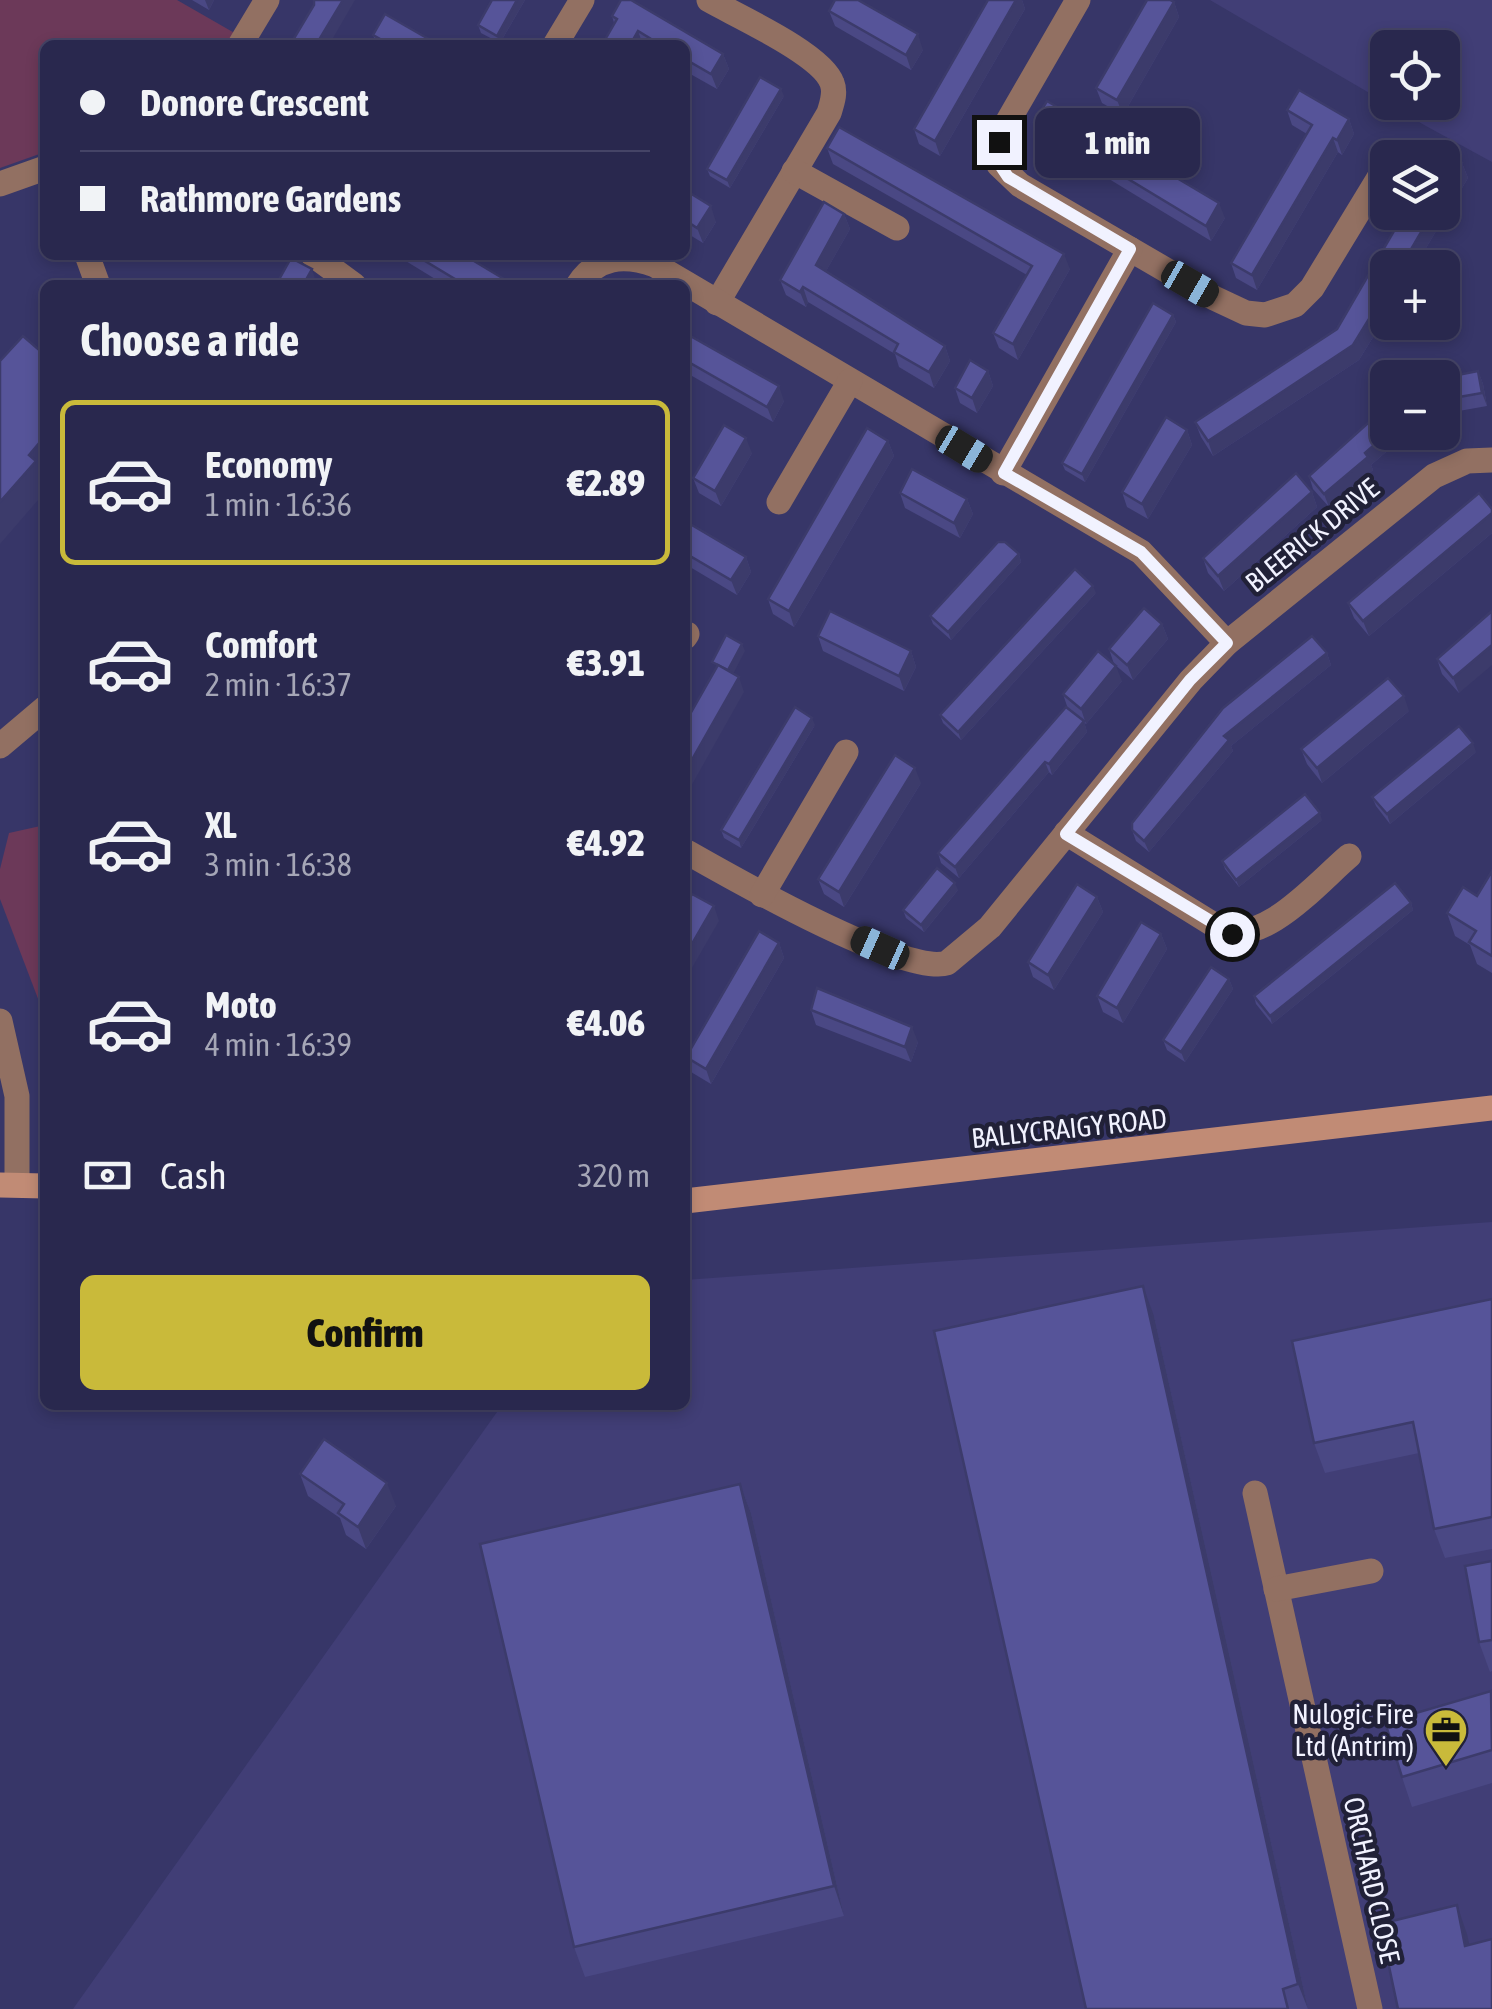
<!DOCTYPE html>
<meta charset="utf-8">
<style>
:root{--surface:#29284e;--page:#313055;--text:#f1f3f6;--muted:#a5a6b6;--line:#454466;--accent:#c9ba3a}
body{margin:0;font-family:"Asap Condensed",sans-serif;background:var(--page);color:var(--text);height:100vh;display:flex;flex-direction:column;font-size:38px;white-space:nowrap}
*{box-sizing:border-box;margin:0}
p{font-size:32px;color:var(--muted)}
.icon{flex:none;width:55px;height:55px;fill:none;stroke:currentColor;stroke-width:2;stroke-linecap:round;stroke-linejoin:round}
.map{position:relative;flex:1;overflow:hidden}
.drawer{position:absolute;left:40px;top:280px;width:650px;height:1130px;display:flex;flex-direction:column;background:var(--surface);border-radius:15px;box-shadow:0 5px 15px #0003,0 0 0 2px var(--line)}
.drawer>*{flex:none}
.guide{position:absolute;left:40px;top:40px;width:650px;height:220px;border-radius:15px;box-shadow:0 5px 15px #0003,0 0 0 2px var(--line);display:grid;align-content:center;height:220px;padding:0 40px;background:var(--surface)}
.controls{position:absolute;left:1370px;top:30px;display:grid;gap:20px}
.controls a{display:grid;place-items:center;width:90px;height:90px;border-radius:15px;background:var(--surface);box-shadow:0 5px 15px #0003,0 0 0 2px var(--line);font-size:50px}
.end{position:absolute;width:45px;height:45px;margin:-22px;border:12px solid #f1f2ff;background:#111;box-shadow:0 0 0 5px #111}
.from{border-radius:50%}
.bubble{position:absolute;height:70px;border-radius:15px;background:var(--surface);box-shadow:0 5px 15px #0003,0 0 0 2px var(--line);font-size:32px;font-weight:800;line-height:70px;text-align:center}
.car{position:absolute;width:30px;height:60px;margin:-30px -15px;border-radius:12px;box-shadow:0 0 8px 2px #0007;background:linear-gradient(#222 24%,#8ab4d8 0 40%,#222 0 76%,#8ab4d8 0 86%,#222 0)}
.guide b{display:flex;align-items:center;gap:35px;height:95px;font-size:38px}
.guide b+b{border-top:2px solid var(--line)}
.guide i{width:25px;height:25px;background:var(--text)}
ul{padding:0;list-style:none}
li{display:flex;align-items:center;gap:30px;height:165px;margin:0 20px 15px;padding:0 20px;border:5px solid transparent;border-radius:15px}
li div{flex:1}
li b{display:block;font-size:38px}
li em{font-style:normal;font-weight:800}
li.current{border-color:var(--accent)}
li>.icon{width:90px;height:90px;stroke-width:1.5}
h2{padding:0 40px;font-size:45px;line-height:120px}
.pay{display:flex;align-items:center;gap:25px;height:110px;padding:0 40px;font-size:38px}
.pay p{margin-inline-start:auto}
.primary-button{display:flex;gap:20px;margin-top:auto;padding:20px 40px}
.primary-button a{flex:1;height:115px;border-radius:15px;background:var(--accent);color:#111;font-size:40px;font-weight:800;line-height:115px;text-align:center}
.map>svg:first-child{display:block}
.built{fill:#413e76;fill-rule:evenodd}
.green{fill:#6c3959}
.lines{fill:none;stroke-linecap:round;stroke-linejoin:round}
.street{stroke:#927062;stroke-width:25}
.secondary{stroke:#c18b75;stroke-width:25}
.wall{fill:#4a4884}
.shaded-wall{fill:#3c3b6b}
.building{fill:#565499;stroke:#3c3b6b;stroke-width:2.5}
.route{stroke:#f1f2ff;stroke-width:12}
.labels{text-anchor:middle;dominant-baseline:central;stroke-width:9;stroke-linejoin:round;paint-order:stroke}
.street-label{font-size:28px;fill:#f1f2ff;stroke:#212138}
.poi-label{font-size:28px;fill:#f1f2ff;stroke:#212138;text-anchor:end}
</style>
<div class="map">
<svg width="1492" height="2009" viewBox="0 0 1492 2009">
<rect width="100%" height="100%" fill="#373668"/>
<g class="built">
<path d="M1210,0H1492V162L1426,126ZM1388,48H1442V102H1388Z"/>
<polygon points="1492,1222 1492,2009 73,2009 502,1405 685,1405 685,1280"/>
</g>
<g class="green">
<polygon points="0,0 177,0 238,35 231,45 45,45 45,152 0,168"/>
<polygon points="45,825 45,1017 0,899 0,869 9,833"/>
</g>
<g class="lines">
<g class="street">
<path d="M709,0C737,16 822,54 832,83C836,93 832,103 829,113L717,303"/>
<polyline points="1078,0 1004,128 998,146 999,165 1020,185 1214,298 1246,313 1265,315 1295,305 1312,288 1388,163"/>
<polyline points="240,45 267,0"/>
<polyline points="555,45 582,0"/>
<polyline points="794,171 897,228"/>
<polyline points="0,184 45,168"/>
<polyline points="87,255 98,285"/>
<polyline points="313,255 354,285"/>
<path d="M578,285C597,256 624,254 655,265L1141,552L1227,643"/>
<polyline points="1003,473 1130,249"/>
<polyline points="779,502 850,381"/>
<polyline points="685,637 687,634"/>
<polyline points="0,746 45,708"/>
<path d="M1066,833L1219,928C1262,949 1317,883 1349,856"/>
<path d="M685,851C729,876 905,977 947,963L990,927L1191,680L1227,643L1434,476L1467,461L1492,460"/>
<polyline points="762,895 846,752"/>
<polyline points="0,1021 17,1096 17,1184"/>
<polyline points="1255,1493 1370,2009"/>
<polyline points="1276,1589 1371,1571"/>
</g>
<g class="secondary">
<polyline points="0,1185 45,1186"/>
<polyline points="685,1201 1492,1108"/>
</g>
</g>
<g class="wall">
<polygon points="192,0 214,0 209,10"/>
<polygon points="492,0 525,0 500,43 481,33 478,25"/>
<polygon points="988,0 1022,0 1025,9 940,156 919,144 914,129"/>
<polygon points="1174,2 1179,17 1123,115 1102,103 1096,88"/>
<polygon points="829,11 923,50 911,70 835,26"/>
<polygon points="612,16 723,54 729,69 717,89 685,71 685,45 602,45 614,23"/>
<polygon points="373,35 439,45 380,45 376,43"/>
<polygon points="784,96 730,188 710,176 707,169"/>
<polygon points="1287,110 1349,119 1354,134 1342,155 1338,152 1257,290 1236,278 1231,263 1307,134 1292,125"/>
<polygon points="1034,122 1225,218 1211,241 1040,137"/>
<polygon points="1424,140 1462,163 1468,178 1414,268 1388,268 1388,313 1359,360 1213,456 1201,437 1195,422 1337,329 1405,212 1442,212 1442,158 1414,157"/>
<polygon points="827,148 1070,269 1018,360 999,348 993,333 1027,275 833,164"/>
<polygon points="685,190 716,222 703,243 685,232"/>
<polygon points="844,214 850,229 826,271 945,346 950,361 934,388 899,367 895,354 808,302 806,307 786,295 780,280"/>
<polygon points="396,255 464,255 514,285 445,285"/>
<polygon points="1173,315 1176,322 1085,482 1065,470 1062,463"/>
<polygon points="685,333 784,401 773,422 685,372"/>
<polygon points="988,371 993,386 977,413 960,403 955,388"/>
<polygon points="1478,371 1483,384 1487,406 1442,414 1442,378"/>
<polygon points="1187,430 1192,445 1148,519 1127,507 1122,492"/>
<polygon points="1388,432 1409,432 1371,465 1373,470 1329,507 1313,489 1309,476"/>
<polygon points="888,441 894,456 794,627 773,614 768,599"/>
<polygon points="752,453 721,506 699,493 693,478"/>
<polygon points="1312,492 1317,507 1224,591 1208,573 1203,558"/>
<polygon points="900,493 967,499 973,514 960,538 905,508"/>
<polygon points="1492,509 1492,533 1369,636 1354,618 1348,603"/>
<polygon points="685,521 746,557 751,572 737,595 685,564"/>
<polygon points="1019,554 1021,562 951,640 933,624 930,616"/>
<polygon points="1096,593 961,740 943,723 940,715"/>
<polygon points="1492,611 1459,693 1442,674 1437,659"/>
<polygon points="1162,624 1168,639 1133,680 1114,664 1109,649"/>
<polygon points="818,636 911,651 916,667 904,691 823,651"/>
<polygon points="1327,653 1331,665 1231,746 1233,751 1149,852 1136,841 1132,830"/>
<polygon points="1122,681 1086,724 1084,722 1087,732 1052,775 1049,772 959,878 941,863 938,853 1068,709 1063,694"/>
<polygon points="1409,711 1322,783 1307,764 1301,749"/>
<polygon points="815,725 741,848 724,838 721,830"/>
<polygon points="1476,752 1390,824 1376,806 1372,797"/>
<polygon points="921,783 844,907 824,894 818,879"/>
<polygon points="1322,820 1239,887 1225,869 1222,861"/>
<polygon points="1492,871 1492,973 1477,964 1470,945 1455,936 1447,913 1477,896"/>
<polygon points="958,890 924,932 906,918 903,910"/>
<polygon points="1097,897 1103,912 1054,990 1033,977 1028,962"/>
<polygon points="1411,903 1413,910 1272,1024 1256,1004 1254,996"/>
<polygon points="1161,934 1167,949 1123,1023 1103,1012 1097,996"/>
<polygon points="779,943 784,958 711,1084 691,1072 686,1057"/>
<polygon points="1229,979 1233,989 1185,1062 1167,1050 1163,1040"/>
<polygon points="811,1010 918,1042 911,1062 816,1025"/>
<polygon points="1492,1299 1492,1549 1445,1558 1434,1529 1419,1453 1325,1473 1314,1443"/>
<polygon points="1154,1316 1308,2009 1086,2009"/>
<polygon points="300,1474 396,1506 366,1549 346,1535 340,1518 308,1496"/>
<polygon points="740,1484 751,1513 844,1916 585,1977 574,1947"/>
<polygon points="1492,1561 1492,1671 1490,1672 1479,1642"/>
<polygon points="1492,1693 1492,1783 1412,1807 1402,1777"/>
</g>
<g class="shaded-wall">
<polygon points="205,0 214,0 209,10"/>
<polygon points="343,0 355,0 329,45 316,45"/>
<polygon points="517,0 525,0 500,43 497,36"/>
<polygon points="1016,0 1022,0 1025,9 940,156 935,141"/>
<polygon points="1174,2 1179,17 1123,115 1117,100"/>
<polygon points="638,31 643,45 630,45"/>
<polygon points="918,34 923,50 911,70 906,55"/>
<polygon points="723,54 729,69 717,89 711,74"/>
<polygon points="781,89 784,96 730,188 727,180"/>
<polygon points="1349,119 1354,134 1342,155 1337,140"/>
<polygon points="1333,138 1338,152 1257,290 1252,275"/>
<polygon points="1462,163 1468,178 1414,268 1400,268 1433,212 1442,212 1442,196"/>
<polygon points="1219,203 1225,218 1211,241 1206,226"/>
<polygon points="711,206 716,222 703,243 697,228"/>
<polygon points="844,214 850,229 821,280 816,265"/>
<polygon points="1064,254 1070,269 1018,360 1013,344"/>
<polygon points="312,269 317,285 303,285"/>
<polygon points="803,287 808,302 806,307 800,292"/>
<polygon points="1388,288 1388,313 1359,360 1213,456 1208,441"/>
<polygon points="1173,315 1176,322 1085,482 1082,474"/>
<polygon points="945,346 950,361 934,388 929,372"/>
<polygon points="988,371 993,386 977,413 972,398"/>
<polygon points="1478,371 1483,384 1487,406 1482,393"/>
<polygon points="779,386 784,401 773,422 767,407"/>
<polygon points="1187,430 1192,445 1148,519 1142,504"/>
<polygon points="1389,432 1409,432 1371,465 1373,470 1329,507 1324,494 1365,453"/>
<polygon points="45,436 45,478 43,481 45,492 0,544 0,502 29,455"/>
<polygon points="746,438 752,453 721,506 715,491"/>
<polygon points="888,441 894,456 794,627 789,611"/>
<polygon points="1312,492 1317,507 1224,591 1218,576"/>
<polygon points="967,499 973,514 960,538 954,523"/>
<polygon points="1492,513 1492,533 1369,636 1363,621"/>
<polygon points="1019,554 1021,562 951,640 948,632"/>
<polygon points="746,557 751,572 737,595 731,580"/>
<polygon points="1093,586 1096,593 961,740 958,732"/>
<polygon points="1162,624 1168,639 1133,680 1127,665"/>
<polygon points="742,644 745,651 731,678 728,670"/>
<polygon points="1492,645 1492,665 1459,693 1453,678"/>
<polygon points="911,651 916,667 904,691 899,676"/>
<polygon points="1327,653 1331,665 1231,746 1233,751 1149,852 1144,841 1224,736"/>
<polygon points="1116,666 1122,681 1086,724 1081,709"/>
<polygon points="739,677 744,692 685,797 685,772"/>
<polygon points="1404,696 1409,711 1322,783 1317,768"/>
<polygon points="812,718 815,725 741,848 739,840"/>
<polygon points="1084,721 1087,732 1052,775 1049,764"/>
<polygon points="1473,743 1476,752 1390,824 1387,814"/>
<polygon points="1045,762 1049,772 959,878 955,867"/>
<polygon points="915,768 921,783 844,907 839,892"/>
<polygon points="1320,813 1322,820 1239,887 1236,880"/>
<polygon points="955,883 958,890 924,932 921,925"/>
<polygon points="1097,897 1103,912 1054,990 1048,975"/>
<polygon points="1411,903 1413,910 1272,1024 1270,1016"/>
<polygon points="714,906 719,921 685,980 685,956"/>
<polygon points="1161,934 1167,949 1123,1023 1117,1008"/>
<polygon points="779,943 784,958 711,1084 706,1069"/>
<polygon points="1229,979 1233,989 1185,1062 1181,1052"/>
<polygon points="912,1027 918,1042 911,1062 905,1047"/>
<polygon points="1143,1286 1154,1316 1308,2009 1298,1984"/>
<polygon points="387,1483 396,1506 366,1549 358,1527"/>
<polygon points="740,1484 751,1513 844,1916 834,1886"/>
<polygon points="1457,1905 1467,1934 1476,1975 1465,1946"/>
</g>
<g class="building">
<polygon points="314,0 343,0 316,45 290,45 314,5"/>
<polygon points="492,0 517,0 497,36 478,25"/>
<polygon points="621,0 631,0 723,54 711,74 685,59 685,45 661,45 638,31 630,45 602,45 617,19 612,16"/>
<polygon points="835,0 858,0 918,34 906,55 829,11"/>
<polygon points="988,0 1016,0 935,141 914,129"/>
<polygon points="1147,0 1170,0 1174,2 1117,100 1096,88"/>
<polygon points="385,14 439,45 391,45 373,35"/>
<polygon points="760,77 781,89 727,180 707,169"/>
<polygon points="1299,90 1349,119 1337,140 1333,138 1252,275 1231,263 1312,125 1287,110"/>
<polygon points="1047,101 1219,203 1206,226 1034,122"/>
<polygon points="839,127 1064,254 1013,344 993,333 1032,266 827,148"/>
<polygon points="1424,140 1462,163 1442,196 1442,158 1414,157"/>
<polygon points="685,190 711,206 697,228 685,220"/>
<polygon points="824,202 844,214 816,265 945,346 929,372 894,352 898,344 803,287 800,292 780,280"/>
<polygon points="1405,212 1433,212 1400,268 1388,268 1388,288 1353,345 1208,441 1195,422 1337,329"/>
<polygon points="415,255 464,255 514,285 465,285"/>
<polygon points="291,258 312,269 303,285 276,285"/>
<polygon points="1153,303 1173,315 1082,474 1062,463"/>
<polygon points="685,333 779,386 767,407 685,360"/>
<polygon points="23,336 45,355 45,436 29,455 36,461 0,502 0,361"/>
<polygon points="970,360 988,371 972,398 955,388"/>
<polygon points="1478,371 1482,393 1442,400 1442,378"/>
<polygon points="1388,405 1388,432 1389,432 1365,453 1368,457 1324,494 1309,476"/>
<polygon points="1166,417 1187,430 1142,504 1122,492"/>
<polygon points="724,425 746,438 715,491 693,478"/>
<polygon points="867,428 888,441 789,611 768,599"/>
<polygon points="912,469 967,499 954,523 900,493"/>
<polygon points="1296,473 1312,492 1218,576 1203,558"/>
<polygon points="1479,493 1492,509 1492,513 1363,621 1348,603"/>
<polygon points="685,521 746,557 731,580 685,553"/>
<polygon points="998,542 1005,542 1019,554 948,632 930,616"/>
<polygon points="1075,569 1093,586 958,732 940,715"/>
<polygon points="1144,608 1162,624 1127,665 1109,649"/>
<polygon points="830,611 911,651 899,676 818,636"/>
<polygon points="1492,611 1492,645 1453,678 1437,659"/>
<polygon points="726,635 742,644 728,670 712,662"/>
<polygon points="1312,636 1327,653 1224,736 1229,740 1144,841 1132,830 1132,823 1223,708"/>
<polygon points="1098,651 1116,666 1081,709 1063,694"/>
<polygon points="718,665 739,677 685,772 685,723"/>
<polygon points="1388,678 1404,696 1317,768 1301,749"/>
<polygon points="795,707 812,718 739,840 721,830"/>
<polygon points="1066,707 1084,721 1049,764 1045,762 955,867 938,853"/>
<polygon points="1459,726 1473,743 1387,814 1372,797"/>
<polygon points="895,755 915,768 839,892 818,879"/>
<polygon points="1305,794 1320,813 1236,880 1222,861"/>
<polygon points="937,868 955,883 921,925 903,910"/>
<polygon points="1492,871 1492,956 1469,942 1476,931 1447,913 1463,887 1477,896"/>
<polygon points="1395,883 1411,903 1270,1016 1254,996"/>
<polygon points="1077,884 1097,897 1048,975 1028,962"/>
<polygon points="692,894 714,906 685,956 685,906"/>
<polygon points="1141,922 1161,934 1117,1008 1097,996"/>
<polygon points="759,931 779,943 706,1069 686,1057"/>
<polygon points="1211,967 1229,979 1181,1052 1163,1040"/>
<polygon points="817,988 912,1027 905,1047 811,1010"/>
<polygon points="1143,1286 1298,1984 1283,1989 1288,2009 1086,2009 934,1331"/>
<polygon points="1492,1299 1492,1517 1434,1529 1413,1422 1314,1443 1292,1341"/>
<polygon points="324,1439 387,1483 358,1527 338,1513 344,1504 300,1474"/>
<polygon points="740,1484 834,1886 574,1947 480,1544"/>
<polygon points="1492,1561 1492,1640 1479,1642 1465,1566"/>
<polygon points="1491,1691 1492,1750 1402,1777 1385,1722"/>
<polygon points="1457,1905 1465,1946 1492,1939 1492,2009 1398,2009 1380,1924"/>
</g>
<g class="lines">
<polyline class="route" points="999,142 998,162 1008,177 1130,249 1004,473 1141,552 1227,643 1190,680 1066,834 1232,934"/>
</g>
<defs>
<g id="office-pin" transform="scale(2.25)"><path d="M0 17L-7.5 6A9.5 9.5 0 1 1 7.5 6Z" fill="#c9ba3a" stroke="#212138"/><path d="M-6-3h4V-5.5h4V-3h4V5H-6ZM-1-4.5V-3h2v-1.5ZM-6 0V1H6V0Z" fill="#111"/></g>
</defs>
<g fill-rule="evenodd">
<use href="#office-pin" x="1446" y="1730"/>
</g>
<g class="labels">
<g class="street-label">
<text transform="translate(1312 535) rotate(-39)">BLEERICK DRIVE</text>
<text transform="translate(1069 1128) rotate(-6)">BALLYCRAIGY ROAD</text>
<text transform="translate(1372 1880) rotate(77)">ORCHARD CLOSE</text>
</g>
<g class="poi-label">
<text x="1414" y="1714">Nulogic Fire<tspan x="1414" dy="32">Ltd (Antrim)</tspan></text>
</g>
</g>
</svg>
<div class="controls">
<a><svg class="icon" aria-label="locate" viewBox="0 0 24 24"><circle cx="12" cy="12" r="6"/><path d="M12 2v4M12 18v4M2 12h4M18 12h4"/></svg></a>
<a><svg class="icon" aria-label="layers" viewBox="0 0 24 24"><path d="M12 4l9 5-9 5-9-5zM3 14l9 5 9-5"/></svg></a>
<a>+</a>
<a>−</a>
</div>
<i class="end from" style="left:1232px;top:934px"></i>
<i class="end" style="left:999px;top:142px"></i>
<div class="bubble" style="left:1035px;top:108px;width:165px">1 min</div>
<i class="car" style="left:1190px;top:284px;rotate:120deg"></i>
<i class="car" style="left:964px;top:449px;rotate:121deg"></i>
<i class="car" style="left:880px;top:948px;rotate:294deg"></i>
<div class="guide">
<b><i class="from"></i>Donore Crescent</b>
<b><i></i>Rathmore Gardens</b>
</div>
<section class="drawer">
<h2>Choose a ride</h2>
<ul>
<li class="current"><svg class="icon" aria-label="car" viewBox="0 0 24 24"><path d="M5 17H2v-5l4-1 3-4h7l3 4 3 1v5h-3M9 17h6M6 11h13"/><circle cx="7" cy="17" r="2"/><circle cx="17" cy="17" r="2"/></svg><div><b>Economy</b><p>1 min · 16:36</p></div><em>€2.89</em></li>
<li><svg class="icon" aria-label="car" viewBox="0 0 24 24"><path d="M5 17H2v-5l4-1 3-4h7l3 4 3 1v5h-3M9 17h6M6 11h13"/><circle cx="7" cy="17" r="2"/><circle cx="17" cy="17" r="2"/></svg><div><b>Comfort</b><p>2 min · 16:37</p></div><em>€3.91</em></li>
<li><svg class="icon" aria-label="car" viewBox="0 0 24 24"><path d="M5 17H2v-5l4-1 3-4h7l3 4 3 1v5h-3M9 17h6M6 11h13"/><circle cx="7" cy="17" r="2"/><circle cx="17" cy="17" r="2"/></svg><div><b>XL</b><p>3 min · 16:38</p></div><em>€4.92</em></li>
<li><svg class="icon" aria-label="car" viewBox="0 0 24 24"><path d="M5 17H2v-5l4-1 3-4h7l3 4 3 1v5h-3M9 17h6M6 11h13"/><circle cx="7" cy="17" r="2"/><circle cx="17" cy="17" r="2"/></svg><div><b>Moto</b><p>4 min · 16:39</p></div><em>€4.06</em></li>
</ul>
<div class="pay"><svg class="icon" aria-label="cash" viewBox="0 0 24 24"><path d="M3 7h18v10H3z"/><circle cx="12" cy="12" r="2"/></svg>Cash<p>320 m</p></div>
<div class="primary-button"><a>Confirm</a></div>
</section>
</div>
